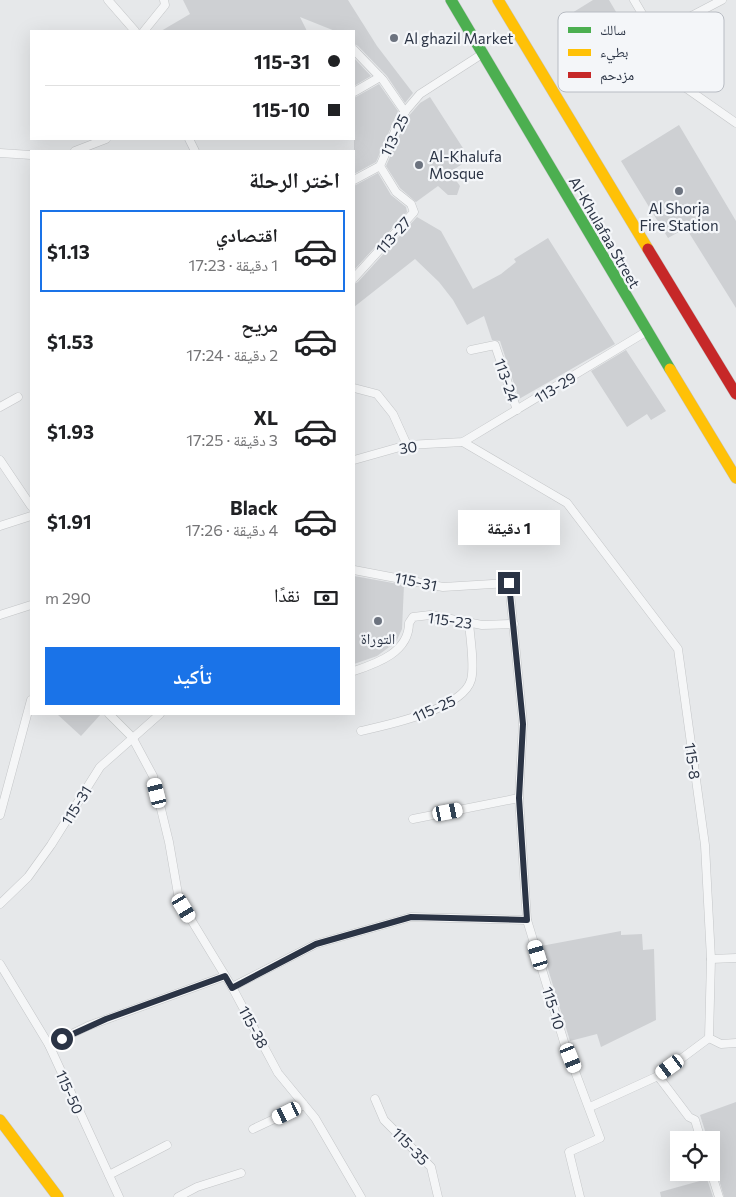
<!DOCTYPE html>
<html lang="ar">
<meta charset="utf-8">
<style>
:root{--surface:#fff;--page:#f6f6f6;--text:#202124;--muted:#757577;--line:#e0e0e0;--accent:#1a73e8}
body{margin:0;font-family:Commissioner,"Noto Naskh Arabic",sans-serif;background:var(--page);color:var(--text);direction:rtl;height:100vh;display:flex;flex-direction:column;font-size:19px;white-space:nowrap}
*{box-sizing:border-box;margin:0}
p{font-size:16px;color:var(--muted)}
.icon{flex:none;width:28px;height:28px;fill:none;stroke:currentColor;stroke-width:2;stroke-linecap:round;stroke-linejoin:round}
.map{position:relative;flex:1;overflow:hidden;direction:ltr}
.side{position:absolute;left:30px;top:150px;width:325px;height:565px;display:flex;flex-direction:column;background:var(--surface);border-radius:0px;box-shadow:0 5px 20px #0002;direction:rtl}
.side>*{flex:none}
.hud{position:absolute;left:30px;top:30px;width:325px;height:110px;border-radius:0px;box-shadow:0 5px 20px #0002;direction:rtl;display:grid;align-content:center;height:110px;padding:0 15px;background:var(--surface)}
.fabs{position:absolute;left:670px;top:1131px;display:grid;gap:10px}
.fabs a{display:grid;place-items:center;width:50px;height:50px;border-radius:0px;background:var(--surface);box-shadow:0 5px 20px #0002;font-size:25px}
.end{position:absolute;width:22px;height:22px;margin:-11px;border:6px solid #2b3445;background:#fff;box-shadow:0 0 0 2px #fff}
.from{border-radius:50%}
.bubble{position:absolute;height:35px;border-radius:0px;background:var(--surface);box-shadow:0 5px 20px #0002;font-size:16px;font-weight:700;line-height:35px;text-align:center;direction:rtl}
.car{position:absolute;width:15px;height:30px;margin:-15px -8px;border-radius:6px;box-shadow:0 0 4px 1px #0007;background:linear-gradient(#fff 24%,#345 0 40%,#fff 0 76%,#345 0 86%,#fff 0)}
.hud b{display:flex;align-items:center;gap:18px;height:48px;font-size:19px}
.hud b+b{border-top:1px solid var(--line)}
.hud i{width:12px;height:12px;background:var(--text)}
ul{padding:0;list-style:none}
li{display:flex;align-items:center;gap:15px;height:82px;margin:0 10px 8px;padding:0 5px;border:2px solid transparent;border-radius:0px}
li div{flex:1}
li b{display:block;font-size:19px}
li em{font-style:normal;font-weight:700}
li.on{border-color:var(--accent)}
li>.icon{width:45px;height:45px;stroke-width:1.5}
h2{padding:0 15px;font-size:22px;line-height:60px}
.pay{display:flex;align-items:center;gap:12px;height:55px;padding:0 15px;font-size:19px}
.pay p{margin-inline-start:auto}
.action{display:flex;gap:10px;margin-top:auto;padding:10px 15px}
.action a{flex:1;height:58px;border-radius:0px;background:var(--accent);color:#fff;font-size:20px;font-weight:700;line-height:58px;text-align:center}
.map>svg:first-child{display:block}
.building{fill:#ced0d3}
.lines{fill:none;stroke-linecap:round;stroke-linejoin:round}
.lane-casing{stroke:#c4c6c8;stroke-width:9}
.fast-casing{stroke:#c4c6c8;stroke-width:12}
.slow-casing{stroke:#c4c6c8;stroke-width:12}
.jam-casing{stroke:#c4c6c8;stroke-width:12}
.lane{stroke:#f5f6f7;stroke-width:8}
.fast{stroke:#4caf50;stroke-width:11}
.slow{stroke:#ffc107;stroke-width:11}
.jam{stroke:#c62828;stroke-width:11}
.route{stroke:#2b3445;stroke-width:6}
.poi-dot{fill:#6c737f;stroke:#f4f6f9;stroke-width:2}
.labels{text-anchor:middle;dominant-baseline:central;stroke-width:4.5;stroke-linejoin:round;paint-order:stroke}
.poi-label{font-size:15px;fill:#2b3445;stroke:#f4f6f9;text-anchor:start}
.street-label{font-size:15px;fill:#2b3445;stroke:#f4f6f9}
.key{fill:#f4f6f9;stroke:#b8bcc3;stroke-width:1}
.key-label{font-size:14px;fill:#2b3445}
</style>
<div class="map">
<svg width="736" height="1197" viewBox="0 0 736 1197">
<rect width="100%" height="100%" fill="#e6e8ea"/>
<g class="building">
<polygon points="183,0 348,0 377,46 413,93 405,103 387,76 358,46 354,44 354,31 335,31 300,17 307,31 161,31 190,14"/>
<polygon points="593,0 609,0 628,32 575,65 561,42 569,37 559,21"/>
<polygon points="354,58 371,76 354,86"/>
<polygon points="379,84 398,111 376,162 354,174 354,98"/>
<polygon points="430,97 470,159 450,172 460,186 457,195 448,195 438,186 416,202 400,188 386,166 407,118 420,103"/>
<polygon points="679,125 736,221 736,308 686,228 668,238 621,161"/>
<polygon points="378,173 391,195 406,207 407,212 354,270 354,186"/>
<polygon points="417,217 441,231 473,289 501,274 516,262 514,259 548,238 615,344 519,399 500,341 492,340 484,316 467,325 453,300 439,282 415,259 354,307 354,284 358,282"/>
<polygon points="626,350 666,411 651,420 647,414 627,427 591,371"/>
<polygon points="354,576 404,585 402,629 396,642 377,656 354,664"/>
<polygon points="57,714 101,714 81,736"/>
<polygon points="621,931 621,935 642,934 643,950 654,949 656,1020 601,1047 597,1034 570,1041 541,946"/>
<polygon points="736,1102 736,1197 724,1197 711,1152 711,1140 708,1140 700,1115"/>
<polygon points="707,1179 713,1197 661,1197 660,1192"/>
</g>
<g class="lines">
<g class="lane-casing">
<g id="lane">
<polyline points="108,0 135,31"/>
<polyline points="634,0 686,88 736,123"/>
<polyline points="144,31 165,5 164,0"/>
<polyline points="655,35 722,0"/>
<polyline points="354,50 383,80 405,112"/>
<polyline points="354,92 380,77"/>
<polyline points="189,139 195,151"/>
<polyline points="75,151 106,139"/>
<polyline points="0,153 31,155"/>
<polyline points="354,180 380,166 402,115 420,94 479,56"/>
<polyline points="354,278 414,212 411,204 396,192 380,166"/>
<polyline points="471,350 495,345 517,410"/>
<polyline points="354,388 377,394 393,414 407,445"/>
<polyline points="0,407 18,397"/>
<polyline points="463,442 567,503 678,649 705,845 711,959 709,1038 658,1076 590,1107"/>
<polyline points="0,460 31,506"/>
<polyline points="354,460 407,445 463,442 644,333"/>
<polyline points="0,526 31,516"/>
<polyline points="354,570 443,587 509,583 523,723 519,798 527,920 564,1042 600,1138 569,1152 580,1197"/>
<polyline points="0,615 31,605"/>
<path d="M354,671C378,663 409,652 409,623L413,617L430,615L482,625L514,624"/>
<polyline points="109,714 132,737 153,776 169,842 178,894 184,908 232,987 278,1073 315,1118 361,1197"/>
<path d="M361,731C388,725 463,709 471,680C475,666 470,638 469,622"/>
<polyline points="0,815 31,700"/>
<polyline points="413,819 519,798"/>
<polyline points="0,904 28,877 51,845 100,767 160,714"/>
<polyline points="711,959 736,958"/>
<polyline points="0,964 49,1045 119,1197"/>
<polyline points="232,987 316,944 411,917 527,920"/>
<polyline points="709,1038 721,1044 736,1043"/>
<polyline points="49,1045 88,1026 225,976"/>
<polyline points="658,1076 689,1117 695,1120 701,1140"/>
<polyline points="375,1099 384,1120 431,1167 438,1197"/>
<polyline points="253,1129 304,1105"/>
<polyline points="711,1172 719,1197"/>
<polyline points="109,1175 167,1145"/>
<polyline points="178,1197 197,1187 241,1173"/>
</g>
</g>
<g class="fast-casing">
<polyline id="fast" points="451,0 670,369"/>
</g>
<g class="slow-casing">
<g id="slow">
<polyline points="498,0 648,249"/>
<polyline points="670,369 736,478"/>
<polyline points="0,1120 58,1197"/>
</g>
</g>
<g class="jam-casing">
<polyline id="jam" points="648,249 736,394"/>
</g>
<use href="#lane" class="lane"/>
<use href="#fast" class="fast"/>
<use href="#slow" class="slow"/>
<use href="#jam" class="jam"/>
</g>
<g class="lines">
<polyline class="route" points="62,1039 106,1019 225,976 232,988 316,944 411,917 527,920 519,798 523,724 509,583"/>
</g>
<g class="poi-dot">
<circle cx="394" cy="38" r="5"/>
<circle cx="419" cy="165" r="5"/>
<circle cx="679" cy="191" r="5"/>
<circle cx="378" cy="621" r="5"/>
</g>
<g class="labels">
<g class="poi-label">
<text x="404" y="38">Al ghazil Market</text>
<text x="429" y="156">Al-Khalufa<tspan x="429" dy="17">Mosque</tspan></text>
<text x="679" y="208" text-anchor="middle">Al Shorja<tspan x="679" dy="17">Fire Station</tspan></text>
<text x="378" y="638" text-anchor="middle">التوراة</text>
</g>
<g class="street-label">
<text transform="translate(394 135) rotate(-64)">113-25</text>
<text transform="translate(605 232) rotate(60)">Al-Khulafaa Street</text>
<text transform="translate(393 235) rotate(-48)">113-27</text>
<text transform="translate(507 380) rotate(71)">113-24</text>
<text transform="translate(555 387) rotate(-31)">113-29</text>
<text transform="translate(408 447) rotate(-9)">30</text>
<text transform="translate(416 581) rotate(12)">115-31</text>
<text transform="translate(450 620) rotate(8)">115-23</text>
<text transform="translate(434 708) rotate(-24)">115-25</text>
<text transform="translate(693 761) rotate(82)">115-8</text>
<text transform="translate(76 805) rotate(-58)">115-31</text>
<text transform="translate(554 1008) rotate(73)">115-10</text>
<text transform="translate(254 1027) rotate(62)">115-38</text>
<text transform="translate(70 1092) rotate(66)">115-50</text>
<text transform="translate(411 1146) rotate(46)">115-35</text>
</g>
</g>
<rect x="558" y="12" width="166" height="80" rx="8" class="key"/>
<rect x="568" y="27" width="23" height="6" fill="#4caf50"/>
<rect x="568" y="49" width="23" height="7" fill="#ffc107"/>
<rect x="568" y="72" width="23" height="6" fill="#c62828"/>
<g class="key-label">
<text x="600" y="35">سالك</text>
<text x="600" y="57">بطيء</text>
<text x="600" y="80">مزدحم</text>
</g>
</svg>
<div class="fabs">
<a><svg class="icon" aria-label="locate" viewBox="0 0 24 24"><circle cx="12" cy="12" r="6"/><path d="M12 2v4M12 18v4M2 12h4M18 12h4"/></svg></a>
</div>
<i class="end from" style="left:62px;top:1039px"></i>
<i class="end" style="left:509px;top:583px"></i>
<div class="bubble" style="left:458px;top:510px;width:102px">1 دقيقة</div>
<i class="car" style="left:157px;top:793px;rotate:346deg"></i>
<i class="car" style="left:448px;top:812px;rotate:79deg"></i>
<i class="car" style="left:184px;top:908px;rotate:149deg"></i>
<i class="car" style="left:538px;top:955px;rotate:343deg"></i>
<i class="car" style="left:571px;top:1058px;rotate:158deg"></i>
<i class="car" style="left:670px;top:1067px;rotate:234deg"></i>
<i class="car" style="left:287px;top:1113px;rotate:244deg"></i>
<div class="hud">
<b><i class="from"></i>115-31</b>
<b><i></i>115-10</b>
</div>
<section class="side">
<h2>اختر الرحلة</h2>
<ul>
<li class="on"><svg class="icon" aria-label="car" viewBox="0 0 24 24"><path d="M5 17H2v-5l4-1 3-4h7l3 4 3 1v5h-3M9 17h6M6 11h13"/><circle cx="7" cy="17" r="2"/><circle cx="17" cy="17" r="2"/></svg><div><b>اقتصادي</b><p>1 دقيقة · 17:23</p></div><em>$1.13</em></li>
<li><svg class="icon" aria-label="car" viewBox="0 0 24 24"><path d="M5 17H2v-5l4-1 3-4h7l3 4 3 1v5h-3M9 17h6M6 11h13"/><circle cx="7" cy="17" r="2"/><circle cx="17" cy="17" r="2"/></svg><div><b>مريح</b><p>2 دقيقة · 17:24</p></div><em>$1.53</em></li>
<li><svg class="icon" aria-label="car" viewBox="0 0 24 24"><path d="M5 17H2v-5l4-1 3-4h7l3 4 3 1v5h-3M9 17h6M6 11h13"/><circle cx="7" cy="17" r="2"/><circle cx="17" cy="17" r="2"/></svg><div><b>XL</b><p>3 دقيقة · 17:25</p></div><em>$1.93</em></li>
<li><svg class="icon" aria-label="car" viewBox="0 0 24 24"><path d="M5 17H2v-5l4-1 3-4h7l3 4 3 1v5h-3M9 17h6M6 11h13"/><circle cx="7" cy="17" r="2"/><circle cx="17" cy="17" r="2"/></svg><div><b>Black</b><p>4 دقيقة · 17:26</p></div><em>$1.91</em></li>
</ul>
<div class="pay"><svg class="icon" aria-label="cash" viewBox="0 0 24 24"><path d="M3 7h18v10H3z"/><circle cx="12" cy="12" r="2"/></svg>نقدًا<p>290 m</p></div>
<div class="action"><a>تأكيد</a></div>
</section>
</div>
